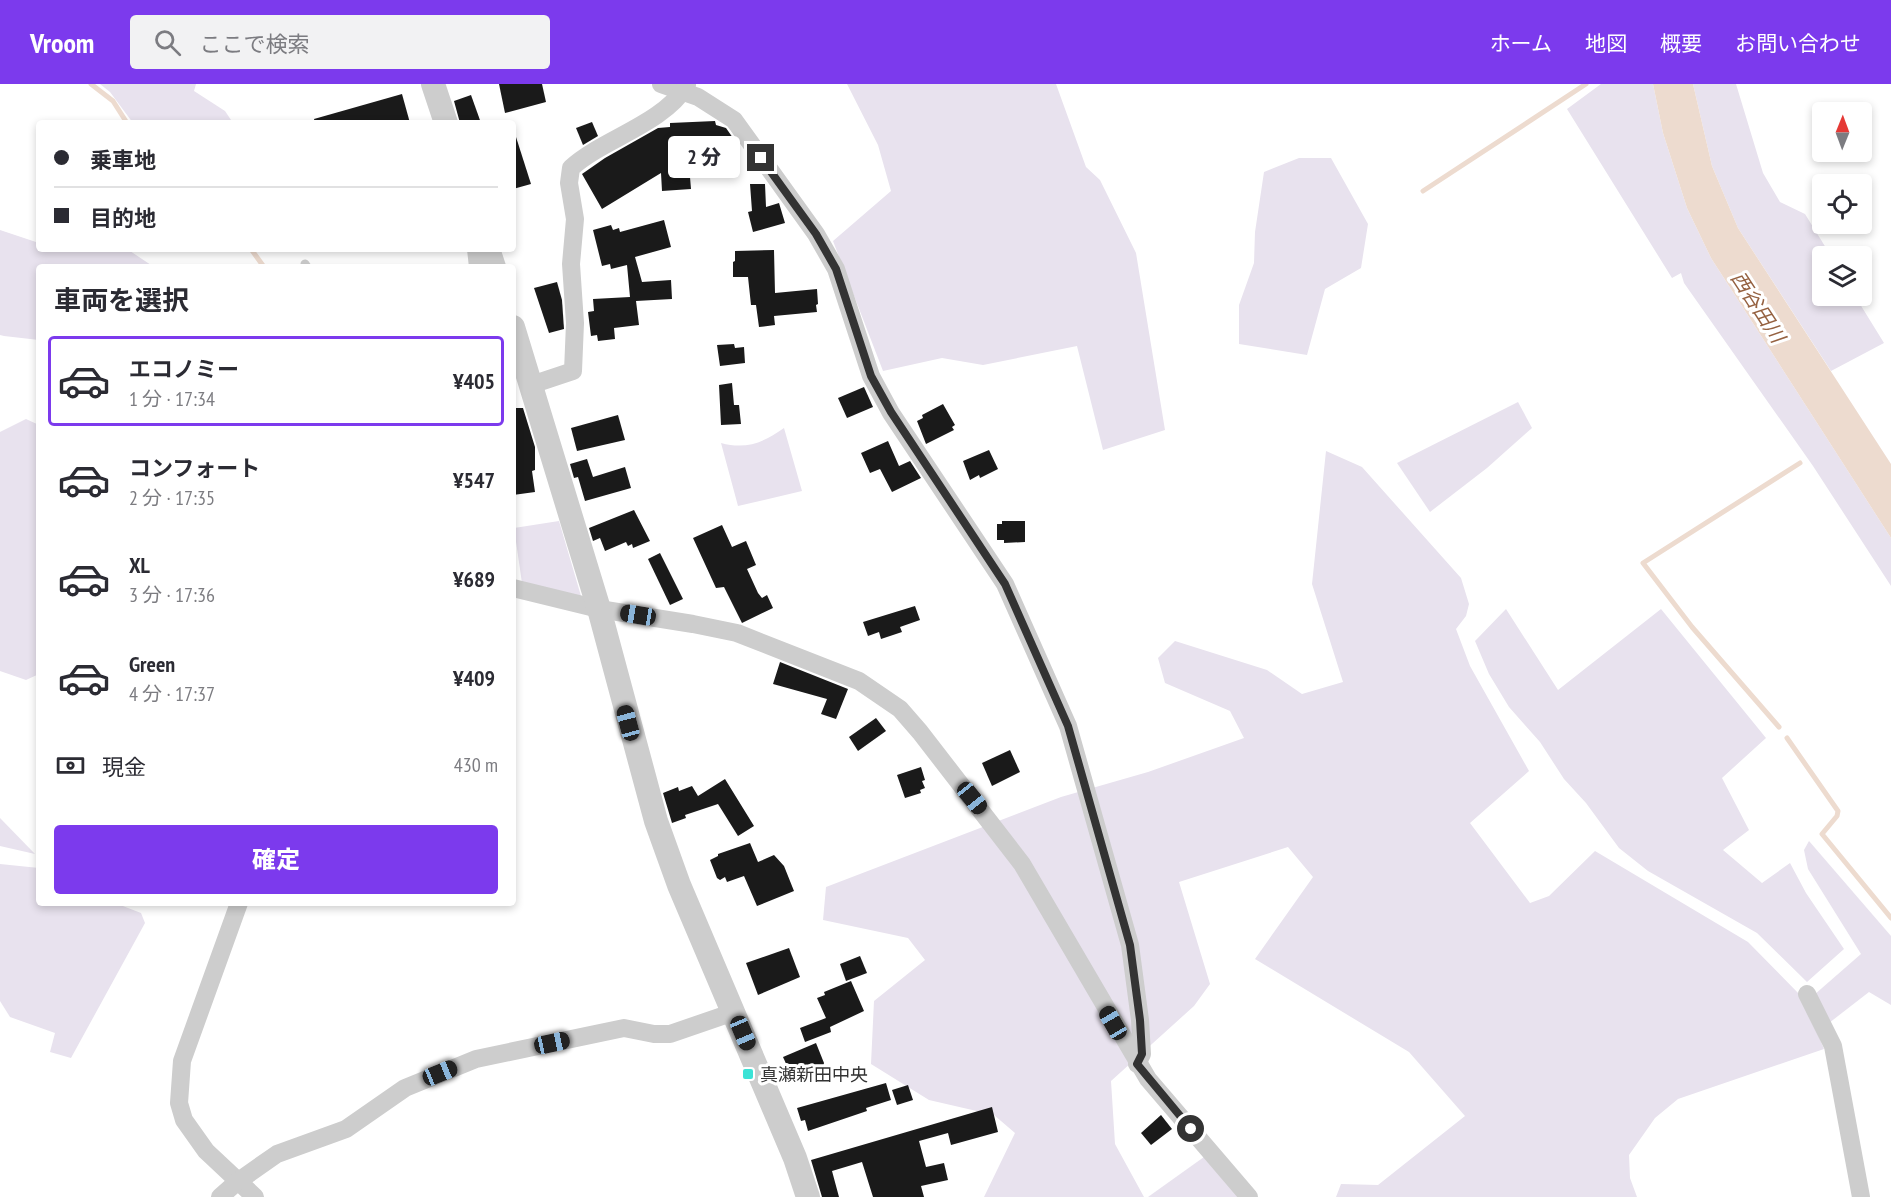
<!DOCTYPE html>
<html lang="ja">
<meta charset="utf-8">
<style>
:root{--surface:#fff;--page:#f2f2f3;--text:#2b2b33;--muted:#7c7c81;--line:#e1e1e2;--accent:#7c3aed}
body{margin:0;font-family:"PT Sans Narrow","Noto Sans JP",sans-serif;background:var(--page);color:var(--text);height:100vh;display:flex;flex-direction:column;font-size:22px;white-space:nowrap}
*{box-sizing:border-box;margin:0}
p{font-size:20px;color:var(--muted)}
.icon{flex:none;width:33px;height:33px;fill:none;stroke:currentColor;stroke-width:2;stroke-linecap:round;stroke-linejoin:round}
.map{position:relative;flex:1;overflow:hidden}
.panel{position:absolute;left:36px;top:180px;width:480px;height:642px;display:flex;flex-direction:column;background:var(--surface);border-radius:6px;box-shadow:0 3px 9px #0003}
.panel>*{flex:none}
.top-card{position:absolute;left:36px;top:36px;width:480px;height:132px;border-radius:6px;box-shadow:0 3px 9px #0003;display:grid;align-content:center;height:132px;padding:0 18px;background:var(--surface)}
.needle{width:39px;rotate:1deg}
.controls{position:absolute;left:1812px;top:18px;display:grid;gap:12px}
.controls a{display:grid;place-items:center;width:60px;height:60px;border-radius:6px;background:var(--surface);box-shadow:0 3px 9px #0003;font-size:30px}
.end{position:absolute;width:27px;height:27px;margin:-14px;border:8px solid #333;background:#fff;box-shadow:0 0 0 3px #fff}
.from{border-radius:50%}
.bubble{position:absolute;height:42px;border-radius:6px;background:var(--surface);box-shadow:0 3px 9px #0003;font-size:20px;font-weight:800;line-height:42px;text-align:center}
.car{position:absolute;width:18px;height:36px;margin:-18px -9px;border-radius:8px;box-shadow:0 0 4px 2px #0007;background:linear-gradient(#222 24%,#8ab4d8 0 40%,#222 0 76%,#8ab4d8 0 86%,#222 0)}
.top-card b{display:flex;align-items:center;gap:21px;height:57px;font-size:22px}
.top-card b+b{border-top:2px solid var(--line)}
.top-card i{width:15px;height:15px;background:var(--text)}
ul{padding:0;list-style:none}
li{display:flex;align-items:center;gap:18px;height:90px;margin:0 12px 9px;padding:0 6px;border:3px solid transparent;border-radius:6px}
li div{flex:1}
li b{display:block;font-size:22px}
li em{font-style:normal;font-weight:800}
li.active{border-color:var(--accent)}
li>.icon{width:54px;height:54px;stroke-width:1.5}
h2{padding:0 18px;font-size:27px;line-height:72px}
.pay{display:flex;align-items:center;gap:15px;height:66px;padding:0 18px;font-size:22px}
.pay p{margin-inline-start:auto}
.primary-button{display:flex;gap:12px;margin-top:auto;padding:12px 18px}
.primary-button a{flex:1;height:69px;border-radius:6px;background:var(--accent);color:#fff;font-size:24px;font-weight:800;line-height:69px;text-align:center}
header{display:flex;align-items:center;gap:36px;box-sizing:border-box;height:84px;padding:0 30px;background:var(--accent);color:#fff}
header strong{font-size:28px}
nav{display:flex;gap:33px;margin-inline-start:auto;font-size:21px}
.search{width:420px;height:54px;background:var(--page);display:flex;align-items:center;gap:15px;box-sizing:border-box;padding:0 21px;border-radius:6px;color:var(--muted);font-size:22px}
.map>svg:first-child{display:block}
.green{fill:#e8e2ee}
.water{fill:#eddbcf}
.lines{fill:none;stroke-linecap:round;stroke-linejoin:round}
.stream{stroke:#eddbcf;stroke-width:5}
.building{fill:#1a1a1a}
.service{stroke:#cdcdcd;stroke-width:9}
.minor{stroke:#cdcdcd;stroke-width:18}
.tertiary{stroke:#cdcdcd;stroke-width:24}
.route{stroke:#333;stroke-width:8}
.poi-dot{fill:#3be3d6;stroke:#fff;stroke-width:2}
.labels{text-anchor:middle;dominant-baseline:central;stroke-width:6;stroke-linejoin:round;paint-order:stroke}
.poi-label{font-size:18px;fill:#333;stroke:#fff;text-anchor:start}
.water-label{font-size:20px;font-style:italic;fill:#956140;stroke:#fff}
</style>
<header>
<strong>Vroom</strong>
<div class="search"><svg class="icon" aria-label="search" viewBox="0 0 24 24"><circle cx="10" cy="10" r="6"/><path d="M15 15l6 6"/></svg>ここで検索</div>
<nav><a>ホーム</a><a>地図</a><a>概要</a><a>お問い合わせ</a></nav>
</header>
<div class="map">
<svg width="1891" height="1113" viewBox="0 0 1891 1113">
<rect width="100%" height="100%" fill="#fff"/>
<g class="green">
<polygon points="100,0 196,0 194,7 225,27 233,39 133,39 110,8"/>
<polygon points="847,0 1056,0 1086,83 1100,96 1136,169 1165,346 1103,366 1077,262 983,281 942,274 883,287 833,157 891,107 878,61"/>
<polygon points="1601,0 1653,0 1663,49 1687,124 1711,174 1891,454 1891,502 1813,382 1684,199 1681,189 1672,194 1567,25"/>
<polygon points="1693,0 1736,0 1763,89 1780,118 1805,130 1831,172 1822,172 1822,212 1855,212 1884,259 1831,287 1738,144 1712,82"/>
<polygon points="1299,74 1331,74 1368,140 1361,184 1325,205 1307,271 1239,260 1239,221 1254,179 1255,148 1264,88"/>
<polygon points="0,146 39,159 39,165 55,165 64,168 130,167 154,183 39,183 39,256 4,252 0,251"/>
<polygon points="1518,318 1532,344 1487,384 1430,428 1397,379"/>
<polygon points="26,335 39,341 39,590 26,596 0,587 0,348"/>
<path d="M784,344L802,407L738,422L721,359C747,366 764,358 784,344Z"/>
<polygon points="1326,367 1362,383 1461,494 1469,520 1466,532 1456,545 1470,582 1529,687 1470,739 1530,819 1549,812 1595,767 1748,858 1802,913 1824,965 1678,1015 1655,1034 1629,1071 1630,1094 1637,1113 1336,1113 1341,1100 1378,1101 1465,1032 1409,968 1255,875 1313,793 1288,763 1179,798 1210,900 1194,922 1111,997 1115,1060 1144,1113 984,1113 1015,1049 994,1031 929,1016 871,980 874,917 925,876 908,854 823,836 826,803 1061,713 1148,688 1244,654 1230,627 1165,599 1158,574 1175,557 1267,586 1302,610 1343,598 1312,500"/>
<polygon points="559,437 581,512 522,499 514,444"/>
<polygon points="1506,525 1558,606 1661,525 1766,654 1722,694 1749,746 1723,766 1762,799 1790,779 1806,809 1844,865 1807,898 1757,849 1648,787 1619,764 1586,719 1564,695 1540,658 1509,623 1489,590 1475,557"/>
<polygon points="0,734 35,770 0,762"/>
<polygon points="1809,757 1891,852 1891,921 1869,908 1829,939 1814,911 1861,870 1808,785 1804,766"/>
<polygon points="0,780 39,784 39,819 115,819 141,829 145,839 71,974 50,968 55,949 10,933 0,917"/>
<polygon points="1204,1073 1238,1113 1148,1113"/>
</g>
<polygon class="water" points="1653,0 1693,0 1712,82 1738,144 1891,380 1891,454 1711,174 1687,124 1663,49"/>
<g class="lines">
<g class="stream">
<polyline points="91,0 113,17 127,39"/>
<polyline points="1423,107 1586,0"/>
<polyline points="251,165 264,183"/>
<polyline points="1779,643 1692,543 1643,479 1800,379"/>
<polyline points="1787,654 1838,727 1837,732 1822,750 1891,834"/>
</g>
</g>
<g class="building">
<polygon points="499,0 542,0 546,18 505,29"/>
<polygon points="402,10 410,39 315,39 314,35"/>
<polygon points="471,11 481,39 460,39 454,17"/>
<polygon points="715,37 716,41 726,44 733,54 734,73 721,74 722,91 690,93 691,105 662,107 661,89 602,125 582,90 605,74 658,44 670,43 670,39"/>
<polygon points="592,38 598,52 583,61 576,44"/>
<polygon points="516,53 531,100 513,105 513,54"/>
<polygon points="750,100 765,100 766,123 779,119 785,139 753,148 748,128 752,127"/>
<polygon points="664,136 671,163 635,173 642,198 671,196 672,215 636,217 639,241 614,244 615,255 598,257 597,251 591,252 588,228 594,227 593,215 630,213 627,181 611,185 610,180 602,182 593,146 611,141 613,146 619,144 620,148"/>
<polygon points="774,166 775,209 817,205 818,220 816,221 817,228 774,232 775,241 759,243 756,221 751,221 748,193 733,193 733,178 735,177 735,167"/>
<polygon points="557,198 562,216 564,245 549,249 534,204"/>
<polygon points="734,260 735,264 744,263 745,279 720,282 717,261"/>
<polygon points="732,299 734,321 739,321 741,340 721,341 719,301"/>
<polygon points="864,303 873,323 847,334 838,314"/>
<polygon points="943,320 955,341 952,343 954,346 926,360 917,337 923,334 922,331"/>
<polygon points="513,324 523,324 535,363 535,386 532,387 535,408 513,411"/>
<polygon points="618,331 625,356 577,367 571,344"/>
<polygon points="888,357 899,382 910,377 921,394 892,408 880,385 870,389 861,369"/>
<polygon points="989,366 998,385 980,394 979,391 970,396 963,377"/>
<polygon points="587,375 593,393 625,383 631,404 585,417 578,393 574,394 570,380"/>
<polygon points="634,426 650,457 633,464 632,460 628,462 626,458 605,467 600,454 593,457 589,444"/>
<polygon points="1002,437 1025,437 1025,458 1004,459 1004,456 997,456 997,440 1002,440"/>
<polygon points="722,441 732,463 746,457 756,481 747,485 758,509 762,514 767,511 773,524 742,539 724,503 716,504 693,454"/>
<polygon points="660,469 683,515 670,521 648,475"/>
<polygon points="915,522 920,536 900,543 902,548 881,555 879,548 868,552 863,538"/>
<polygon points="780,578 848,605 836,635 821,630 827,615 773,600"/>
<polygon points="876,634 886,647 858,667 849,653"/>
<polygon points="1010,666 1020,688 992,702 982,679"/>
<polygon points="921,683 925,696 922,697 925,704 920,706 921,709 905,714 897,691"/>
<polygon points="725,695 754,742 738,752 718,720 685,731 686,734 672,739 663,709 678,703 679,707 692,702 698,712"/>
<polygon points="750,759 758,778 774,771 784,782 794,807 757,822 744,792 727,798 725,793 720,796 717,794 710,776 718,772 718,770"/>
<polygon points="789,864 800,893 758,911 746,879"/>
<polygon points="860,872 867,889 846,897 840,880"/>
<polygon points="851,897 864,927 830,943 831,948 805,958 800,944 826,934 817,914 825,911 824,908"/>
<polygon points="816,959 824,979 823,983 792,993 783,973"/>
<polygon points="886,999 891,1016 866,1024 867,1027 808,1047 805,1036 801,1037 797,1024"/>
<polygon points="908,1001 913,1016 897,1021 892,1006"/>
<polygon points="992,1023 998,1048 951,1061 948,1049 919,1057 926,1083 944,1079 948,1096 921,1102 924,1113 873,1113 862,1078 832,1087 839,1113 822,1113 811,1076"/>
<polygon points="1161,1031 1172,1045 1151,1061 1141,1049"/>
</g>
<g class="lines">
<polyline class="service" points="305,180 307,183"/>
<g class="minor">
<polyline points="661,0 698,13 734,36 816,150 836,185 871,292 891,329 1005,500 1068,642 1130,861 1140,936 1142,970 1137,980"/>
<polyline points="476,165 478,183"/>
<path d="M531,301L573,287L575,239L571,180L575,135L569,99L571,84C604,54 662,41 687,1"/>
<polyline points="513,504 599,525 693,540 737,549 859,597 900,625 920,648 1022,780 1148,995 1249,1113"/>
<polyline points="239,819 182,977 179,1019 184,1036 206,1067 255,1113"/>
<polyline points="1807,910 1833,962 1861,1113"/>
<polyline points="220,1113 237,1098 277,1070 346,1045 405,1004 476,975 624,944 654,950 670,950 734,928"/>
</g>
<g class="tertiary">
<polyline points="433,0 446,39"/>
<polyline points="488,165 494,183"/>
<polyline points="513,243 599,525 656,737 679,801 795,1074 808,1113"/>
</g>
</g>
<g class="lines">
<polyline class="route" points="761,74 816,150 836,185 871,292 891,328 1005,500 1068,642 1130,861 1140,936 1142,970 1137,980 1191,1045"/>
</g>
<rect class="poi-dot" x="742" y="984" width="12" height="12" rx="3"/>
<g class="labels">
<g class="poi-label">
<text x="760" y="990">真瀬新田中央</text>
</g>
<g class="water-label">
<text transform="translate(1758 223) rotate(57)">西谷田川</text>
</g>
</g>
</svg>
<div class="controls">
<a><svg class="needle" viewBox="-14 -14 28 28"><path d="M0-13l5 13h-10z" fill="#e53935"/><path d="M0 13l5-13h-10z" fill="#7c7c81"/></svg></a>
<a><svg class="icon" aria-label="locate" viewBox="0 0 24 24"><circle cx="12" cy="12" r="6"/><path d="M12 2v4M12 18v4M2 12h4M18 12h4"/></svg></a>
<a><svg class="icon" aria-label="layers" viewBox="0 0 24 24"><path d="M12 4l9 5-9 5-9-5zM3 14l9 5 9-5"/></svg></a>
</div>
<i class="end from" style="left:1191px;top:1045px"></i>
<i class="end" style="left:761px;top:74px"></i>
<div class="bubble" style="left:668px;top:52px;width:72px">2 分</div>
<i class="car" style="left:638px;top:531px;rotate:279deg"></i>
<i class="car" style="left:628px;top:639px;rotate:345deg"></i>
<i class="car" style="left:972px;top:714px;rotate:141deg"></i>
<i class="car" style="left:1113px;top:939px;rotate:330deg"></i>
<i class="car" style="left:743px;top:949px;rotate:157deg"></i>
<i class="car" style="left:552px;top:959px;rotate:78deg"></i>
<i class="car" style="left:440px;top:989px;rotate:68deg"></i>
<div class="top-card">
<b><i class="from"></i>乗車地</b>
<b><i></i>目的地</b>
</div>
<section class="panel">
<h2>車両を選択</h2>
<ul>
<li class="active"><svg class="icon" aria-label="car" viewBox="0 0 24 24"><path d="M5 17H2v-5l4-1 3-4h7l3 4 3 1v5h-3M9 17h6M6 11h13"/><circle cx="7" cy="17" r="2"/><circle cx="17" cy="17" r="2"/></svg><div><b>エコノミー</b><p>1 分 · 17:34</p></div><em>¥405</em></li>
<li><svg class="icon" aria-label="car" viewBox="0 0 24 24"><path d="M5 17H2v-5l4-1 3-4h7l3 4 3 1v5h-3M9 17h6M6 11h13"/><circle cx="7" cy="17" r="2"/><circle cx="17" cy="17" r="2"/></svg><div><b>コンフォート</b><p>2 分 · 17:35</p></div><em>¥547</em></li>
<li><svg class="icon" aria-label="car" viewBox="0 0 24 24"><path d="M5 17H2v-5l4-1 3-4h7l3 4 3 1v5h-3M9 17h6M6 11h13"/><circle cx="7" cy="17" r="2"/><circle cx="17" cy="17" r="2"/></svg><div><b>XL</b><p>3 分 · 17:36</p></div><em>¥689</em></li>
<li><svg class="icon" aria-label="car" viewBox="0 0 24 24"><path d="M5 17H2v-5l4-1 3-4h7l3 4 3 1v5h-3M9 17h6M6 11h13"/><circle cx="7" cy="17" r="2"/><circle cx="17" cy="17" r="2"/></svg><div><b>Green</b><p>4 分 · 17:37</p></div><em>¥409</em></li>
</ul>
<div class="pay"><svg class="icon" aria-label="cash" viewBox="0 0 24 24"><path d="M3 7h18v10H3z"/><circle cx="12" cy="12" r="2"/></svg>現金<p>430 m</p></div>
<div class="primary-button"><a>確定</a></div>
</section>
</div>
